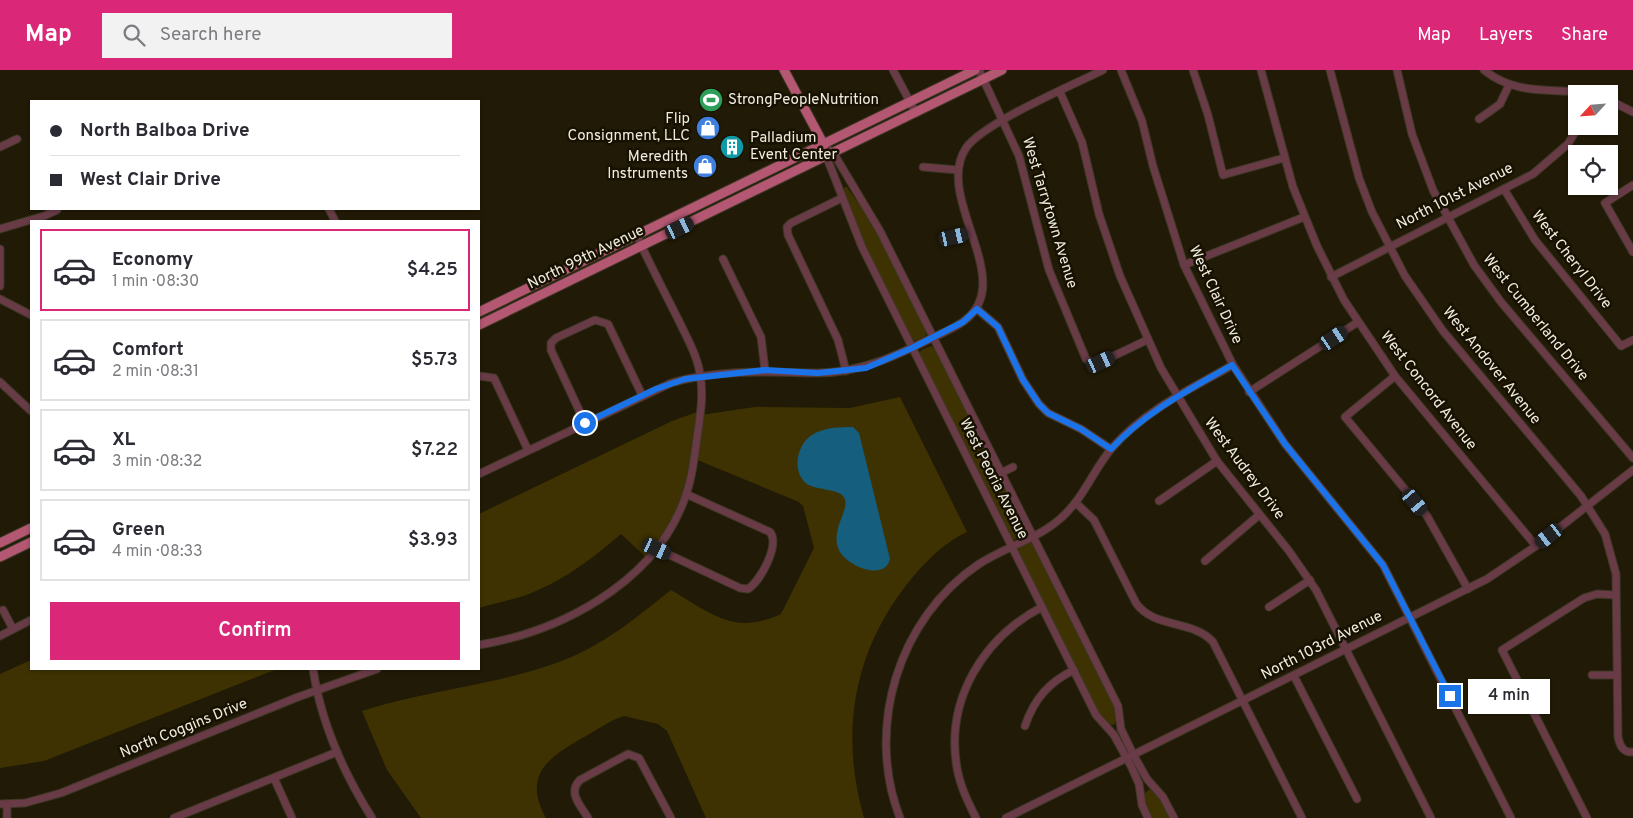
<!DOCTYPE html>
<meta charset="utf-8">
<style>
:root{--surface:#fff;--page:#f2f2f3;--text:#2b2b33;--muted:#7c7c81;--line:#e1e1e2;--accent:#db2777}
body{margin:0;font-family:Overpass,sans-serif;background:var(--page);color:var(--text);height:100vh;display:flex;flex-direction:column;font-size:19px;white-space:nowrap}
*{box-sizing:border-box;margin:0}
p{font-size:16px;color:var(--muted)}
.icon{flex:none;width:28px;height:28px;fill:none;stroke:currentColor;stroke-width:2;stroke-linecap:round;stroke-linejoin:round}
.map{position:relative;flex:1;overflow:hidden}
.drawer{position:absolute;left:30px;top:150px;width:450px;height:450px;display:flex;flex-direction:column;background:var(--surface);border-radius:0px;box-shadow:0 1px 4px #0004}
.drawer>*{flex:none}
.top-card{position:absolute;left:30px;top:30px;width:450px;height:110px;border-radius:0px;box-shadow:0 1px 4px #0004;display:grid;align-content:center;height:110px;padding:0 20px;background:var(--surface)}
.needle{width:32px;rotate:244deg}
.fabs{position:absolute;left:1568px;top:15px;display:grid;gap:10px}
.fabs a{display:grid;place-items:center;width:50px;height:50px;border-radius:0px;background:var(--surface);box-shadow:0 1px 4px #0004;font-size:25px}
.end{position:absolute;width:22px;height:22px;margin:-11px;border:6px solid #1a73e8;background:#fff;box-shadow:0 0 0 2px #fff}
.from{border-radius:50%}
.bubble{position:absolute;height:35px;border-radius:0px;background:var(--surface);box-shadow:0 1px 4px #0004;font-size:16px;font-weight:600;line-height:35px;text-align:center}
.car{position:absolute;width:15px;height:30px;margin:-15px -8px;border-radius:6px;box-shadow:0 0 4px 1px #0007;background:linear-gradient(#222 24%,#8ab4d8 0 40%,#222 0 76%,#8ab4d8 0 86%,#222 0)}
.top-card b{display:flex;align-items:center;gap:18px;height:48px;font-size:19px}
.top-card b+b{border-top:1px solid var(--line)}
.top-card i{width:12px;height:12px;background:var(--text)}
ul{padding:9px 0 0;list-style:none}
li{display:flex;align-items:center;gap:15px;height:82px;margin:0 10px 8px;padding:0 10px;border:2px solid var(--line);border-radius:0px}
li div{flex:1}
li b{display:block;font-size:19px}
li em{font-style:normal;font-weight:600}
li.active{border-color:var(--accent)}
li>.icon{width:45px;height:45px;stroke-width:1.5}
.primary-button{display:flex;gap:10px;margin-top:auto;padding:10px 20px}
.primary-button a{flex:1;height:58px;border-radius:0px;background:var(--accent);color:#fff;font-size:20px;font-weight:600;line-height:58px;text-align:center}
header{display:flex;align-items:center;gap:30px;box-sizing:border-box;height:70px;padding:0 25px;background:var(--accent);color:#fff}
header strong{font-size:24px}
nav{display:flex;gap:28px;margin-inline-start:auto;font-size:18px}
.search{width:350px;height:45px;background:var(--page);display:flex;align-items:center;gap:12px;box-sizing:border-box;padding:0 18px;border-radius:0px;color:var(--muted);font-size:19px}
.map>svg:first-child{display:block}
.green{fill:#3e3202}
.water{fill:#165e7e}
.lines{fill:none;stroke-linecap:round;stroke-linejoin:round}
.minor-casing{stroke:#3d3724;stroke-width:9}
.major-casing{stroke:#3d3724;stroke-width:11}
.minor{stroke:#683b47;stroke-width:7}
.major{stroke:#b45772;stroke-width:9}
.route{stroke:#1a73e8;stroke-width:6}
.labels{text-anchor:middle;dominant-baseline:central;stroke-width:5;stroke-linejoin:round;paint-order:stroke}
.poi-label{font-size:15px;fill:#f0ecdf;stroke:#171101;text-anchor:start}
.street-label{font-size:15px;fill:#f0ecdf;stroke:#171101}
</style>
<header>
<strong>Map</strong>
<div class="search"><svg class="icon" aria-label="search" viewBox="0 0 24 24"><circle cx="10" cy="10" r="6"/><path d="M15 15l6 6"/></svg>Search here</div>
<nav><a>Map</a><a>Layers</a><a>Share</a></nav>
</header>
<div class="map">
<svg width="1633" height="748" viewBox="0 0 1633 748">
<rect width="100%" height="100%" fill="#201a06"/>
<g class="green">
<polygon points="846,116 874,155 925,258 926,266 917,271 912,270 865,177 843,120"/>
<polygon points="931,276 935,278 1026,460 1026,464 1014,470 1011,468 919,285 921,280"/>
<path d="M900,327L967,462C945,472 927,490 912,508C854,578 839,661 864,748H706L667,661L658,654L624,646C611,650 598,659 586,666C551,686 521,703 546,748H421L387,700L362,641C430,619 503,615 569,588C609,571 638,546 671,520C711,543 733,566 781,544L814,478L803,436L799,432L695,389L682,438L648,489L621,464C595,486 570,506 538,520C520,529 498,532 479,538V444L672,351L700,341V345L755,337L850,338Z"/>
<polygon points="1029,472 1033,474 1115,637 1117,649 1114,655 1108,654 1100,646 1018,481 1019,477"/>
<polygon points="31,590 31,599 277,599 44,691 0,698 0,604"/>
<polygon points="1150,719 1159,726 1171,748 1151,748 1146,737 1144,724"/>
</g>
<path class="water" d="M853,357L859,363L890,489C885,512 846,496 839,480C829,459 853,437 843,426C837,419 817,420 807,414C791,402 797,374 812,365C825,357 839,357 853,357Z"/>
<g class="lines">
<g class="minor-casing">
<g id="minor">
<polyline points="893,0 916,43"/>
<polyline points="979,0 1019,86 1049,200 1086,289 1092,293 1101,292 1147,270"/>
<polyline points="1121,0 1142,51 1153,96 1184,195 1233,295 1285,374 1383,495 1511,748"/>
<polyline points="1193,0 1208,45 1223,105 1284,88"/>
<polyline points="1261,0 1293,117 1317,176 1344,230 1395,306 1536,476"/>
<path d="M1330,0L1359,108L1372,142L1405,206L1443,261L1581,426L1605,464L1616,504L1618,667C1620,676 1623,683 1633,682"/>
<polyline points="1397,0 1412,64 1433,120 1474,195 1501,232 1633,388"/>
<path d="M1484,0C1517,27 1554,17 1592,24"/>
<polyline points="1060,22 1082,72 1099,144 1120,206 1161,298 1217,391 1289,481 1316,520 1431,748"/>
<polyline points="1609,30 1633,42"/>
<polyline points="1479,49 1500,34 1509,15"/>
<polyline points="824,75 834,84 880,161 1118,636 1121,659 1134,686 1147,709 1163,727 1174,748"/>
<polyline points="0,77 17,69"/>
<polyline points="825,83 862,177 1096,645 1114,665 1131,696 1139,714 1142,735 1148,748"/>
<polyline points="923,97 958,100"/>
<polyline points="1633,115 1605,133 1633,182"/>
<polyline points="1504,119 1535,170 1621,276 1633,270"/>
<polyline points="842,128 791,153 787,157 788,165 838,270 846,301"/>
<polyline points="329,139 335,151"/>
<polyline points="0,159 44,146 57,140"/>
<polyline points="954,167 971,163"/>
<polyline points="0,179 0,216"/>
<polyline points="723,189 761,267 765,300"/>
<polyline points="1184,195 1304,147"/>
<polyline points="1331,207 1533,104 1568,74 1579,56"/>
<polyline points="0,229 31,245"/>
<polyline points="977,239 998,257 1023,310 1039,334 1048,343 1081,359 1111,379"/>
<polyline points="479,306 494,308 528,380"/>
<polyline points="1395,306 1345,347 1427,446 1468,519"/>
<polyline points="0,312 31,341"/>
<polyline points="1249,322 1358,252"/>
<polyline points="585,353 551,280 551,273 556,268 595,250 608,254 642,325"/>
<polyline points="1001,403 1013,397"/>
<path d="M479,404L671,313C719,299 767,302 817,303C860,303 896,286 934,267C944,262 955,258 964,251C1019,211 933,128 966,78C983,53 1073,15 1103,0"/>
<polyline points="1159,431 1217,391"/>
<path d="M1076,433L1094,450L1136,533C1154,559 1192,549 1213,572L1302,748"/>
<path d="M657,479L740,518L748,519C761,510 780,475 770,462L686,424"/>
<polyline points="1205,491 1259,445"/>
<polyline points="1269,537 1310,510"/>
<polyline points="3,540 13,559"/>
<polyline points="0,566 31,550"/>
<path d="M479,575C558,562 648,516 681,438C691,416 694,391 697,368C700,347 704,325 700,304C697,285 687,268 679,251C665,223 650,195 637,166"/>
<path d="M313,599C321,653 343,702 372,748"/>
<polyline points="1592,605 1616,605"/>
<polyline points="1294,606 1357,729"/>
<path d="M1025,656C1034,629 1049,612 1074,600"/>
<polyline points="274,708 292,748"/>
<polyline points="0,734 25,733 61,723 298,627 377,599"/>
<polyline points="7,734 7,748"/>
<polyline points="174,748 337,682"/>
<path d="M588,748C581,736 567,723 580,710L628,684L639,688L671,748"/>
<path d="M900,748C865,658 898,548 979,494C1005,477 1038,469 1061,448C1084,428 1093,400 1112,378C1144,341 1190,319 1233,295"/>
<path d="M976,748C968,732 960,716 957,698C945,630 983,568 1042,537"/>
<polyline points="1006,748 1487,509 1536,476 1633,400"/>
<polyline points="1587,748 1502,580 1584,528 1597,524 1616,525"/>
</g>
</g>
<g class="major-casing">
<g id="major">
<polyline points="784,0 824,75"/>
<polyline points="479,242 975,0"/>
<polyline points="479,255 1002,0"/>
<polyline points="0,473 31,458"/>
<polyline points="0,487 31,472"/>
</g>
</g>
<use href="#minor" class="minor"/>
<use href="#major" class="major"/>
</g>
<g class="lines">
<path class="route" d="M585,353L656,319L685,309L765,300L818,303L866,298L912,278L963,252L977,239L998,257L1023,310L1039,334L1048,343L1081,359L1111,379C1145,342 1189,320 1232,295L1285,374L1383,495L1450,626"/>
</g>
<defs>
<g id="stadium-disc" transform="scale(1.25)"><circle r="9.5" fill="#2e9e5b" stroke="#171101"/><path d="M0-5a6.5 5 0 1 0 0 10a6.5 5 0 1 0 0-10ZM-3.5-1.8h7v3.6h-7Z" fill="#fff"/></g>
<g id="shop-disc" transform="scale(1.25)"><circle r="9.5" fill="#3f7fe0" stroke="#171101"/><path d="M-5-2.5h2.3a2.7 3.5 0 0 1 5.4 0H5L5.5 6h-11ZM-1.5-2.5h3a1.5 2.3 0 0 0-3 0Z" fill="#fff"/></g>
<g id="building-disc" transform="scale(1.25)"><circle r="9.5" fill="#0f9aa8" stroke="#171101"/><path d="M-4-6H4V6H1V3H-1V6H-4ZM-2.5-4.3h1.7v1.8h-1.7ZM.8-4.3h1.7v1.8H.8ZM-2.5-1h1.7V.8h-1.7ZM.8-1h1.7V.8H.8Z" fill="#fff"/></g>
</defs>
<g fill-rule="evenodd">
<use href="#stadium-disc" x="711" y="30"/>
<use href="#shop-disc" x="708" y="58"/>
<use href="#building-disc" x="732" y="77"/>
<use href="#shop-disc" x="705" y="96"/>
</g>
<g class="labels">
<g class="poi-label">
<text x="728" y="30">StrongPeopleNutrition</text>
<text x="690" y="49" text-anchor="end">Flip<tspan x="690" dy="17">Consignment, LLC</tspan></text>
<text x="750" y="68">Palladium<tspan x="750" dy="17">Event Center</tspan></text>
<text x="688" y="87" text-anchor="end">Meredith<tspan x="688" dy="17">Instruments</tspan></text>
</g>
<g class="street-label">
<text transform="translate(1455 127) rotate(-27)">North 101st Avenue</text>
<text transform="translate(1049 143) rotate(73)">West Tarrytown Avenue</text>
<text transform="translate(586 188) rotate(-26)">North 99th Avenue</text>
<text transform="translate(1571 190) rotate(52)">West Cheryl Drive</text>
<text transform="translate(1215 225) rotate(65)">West Clair Drive</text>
<text transform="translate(1535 248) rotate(51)">West Cumberland Drive</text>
<text transform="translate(1491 296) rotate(51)">West Andover Avenue</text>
<text transform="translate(1428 321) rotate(52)">West Concord Avenue</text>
<text transform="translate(1244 399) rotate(53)">West Audrey Drive</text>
<text transform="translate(993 409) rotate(63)">West Peoria Avenue</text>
<text transform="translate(1322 576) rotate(-27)">North 103rd Avenue</text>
<text transform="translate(184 659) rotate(-22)">North Coggins Drive</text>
</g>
</g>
</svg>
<div class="fabs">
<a><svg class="needle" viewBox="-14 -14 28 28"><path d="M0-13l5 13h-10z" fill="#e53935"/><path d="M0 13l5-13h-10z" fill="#7c7c81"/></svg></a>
<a><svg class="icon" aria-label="locate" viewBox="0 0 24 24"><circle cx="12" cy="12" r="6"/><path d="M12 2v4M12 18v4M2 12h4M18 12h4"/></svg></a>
</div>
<i class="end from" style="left:585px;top:353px"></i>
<i class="end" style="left:1450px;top:626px"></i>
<div class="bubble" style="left:1468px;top:609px;width:82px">4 min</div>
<i class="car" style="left:680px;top:158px;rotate:64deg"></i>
<i class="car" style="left:954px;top:167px;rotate:77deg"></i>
<i class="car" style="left:1334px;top:268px;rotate:56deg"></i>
<i class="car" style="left:1101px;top:292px;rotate:65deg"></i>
<i class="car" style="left:1415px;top:432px;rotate:140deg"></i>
<i class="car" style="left:1549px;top:466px;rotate:232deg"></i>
<i class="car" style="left:657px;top:479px;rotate:115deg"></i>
<div class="top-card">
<b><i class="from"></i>North Balboa Drive</b>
<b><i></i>West Clair Drive</b>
</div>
<section class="drawer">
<ul>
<li class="active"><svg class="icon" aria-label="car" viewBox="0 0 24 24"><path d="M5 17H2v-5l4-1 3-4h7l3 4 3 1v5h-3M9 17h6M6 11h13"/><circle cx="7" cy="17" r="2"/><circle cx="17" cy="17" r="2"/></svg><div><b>Economy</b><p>1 min · 08:30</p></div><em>$4.25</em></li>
<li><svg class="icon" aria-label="car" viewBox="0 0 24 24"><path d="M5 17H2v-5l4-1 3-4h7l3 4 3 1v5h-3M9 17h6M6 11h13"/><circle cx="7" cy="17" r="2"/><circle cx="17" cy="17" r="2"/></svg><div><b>Comfort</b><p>2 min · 08:31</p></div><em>$5.73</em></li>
<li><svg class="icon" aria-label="car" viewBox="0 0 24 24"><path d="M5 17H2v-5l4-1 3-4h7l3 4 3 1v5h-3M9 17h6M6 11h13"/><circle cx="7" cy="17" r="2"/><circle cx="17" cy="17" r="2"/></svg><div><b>XL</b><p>3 min · 08:32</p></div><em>$7.22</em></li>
<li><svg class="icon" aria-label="car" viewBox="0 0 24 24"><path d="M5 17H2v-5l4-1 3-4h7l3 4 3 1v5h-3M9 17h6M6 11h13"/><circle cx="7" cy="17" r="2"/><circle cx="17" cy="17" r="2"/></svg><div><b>Green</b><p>4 min · 08:33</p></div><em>$3.93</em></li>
</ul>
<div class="primary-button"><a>Confirm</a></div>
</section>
</div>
